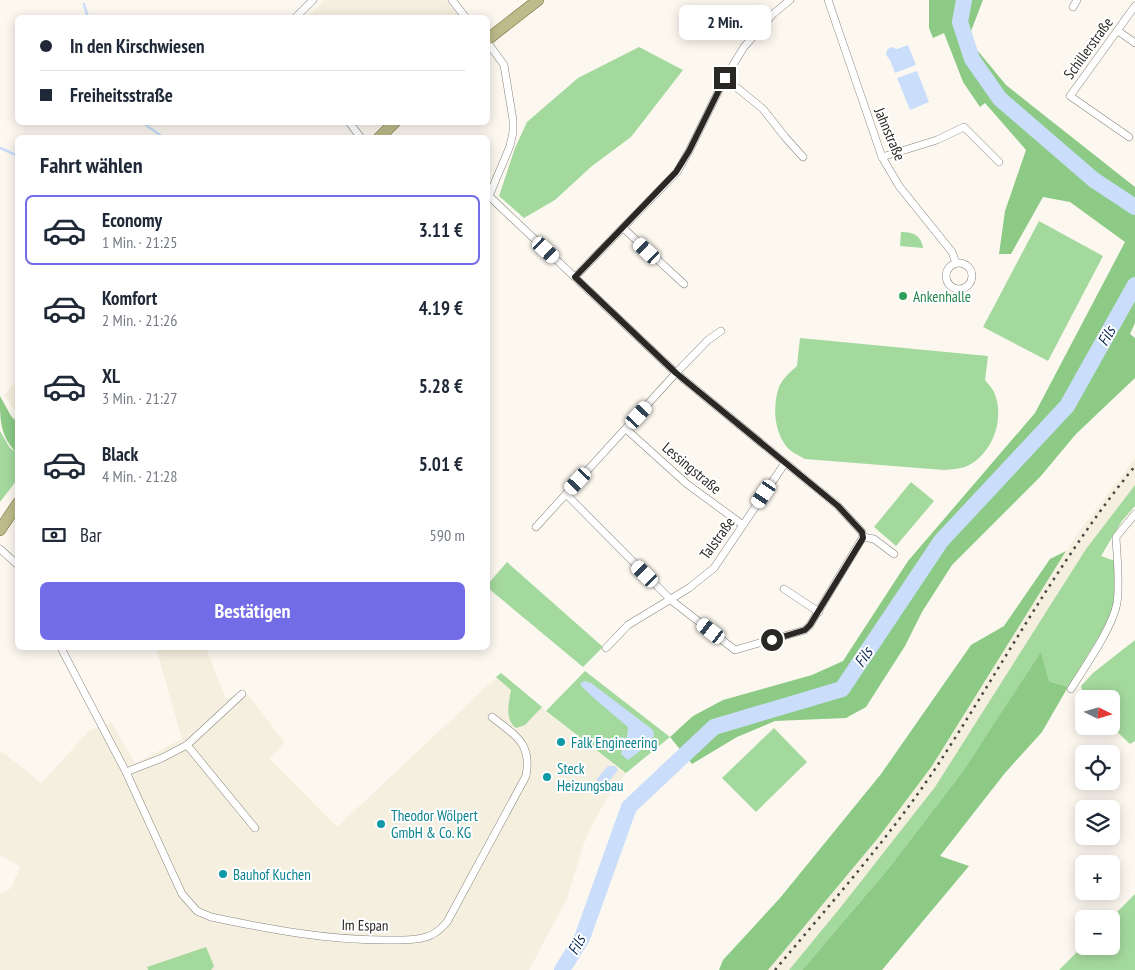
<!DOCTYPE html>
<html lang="de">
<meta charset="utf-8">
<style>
:root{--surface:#fff;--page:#f2f2f3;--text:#1f2937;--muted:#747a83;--line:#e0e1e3;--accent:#726ce7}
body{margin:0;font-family:"PT Sans Narrow",sans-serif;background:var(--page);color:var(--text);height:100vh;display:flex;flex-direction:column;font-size:19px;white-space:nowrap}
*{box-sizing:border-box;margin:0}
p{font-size:16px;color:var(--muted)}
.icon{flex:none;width:28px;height:28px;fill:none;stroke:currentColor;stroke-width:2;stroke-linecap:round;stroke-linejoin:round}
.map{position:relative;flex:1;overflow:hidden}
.panel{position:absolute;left:15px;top:135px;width:475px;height:515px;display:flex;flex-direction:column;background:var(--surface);border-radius:8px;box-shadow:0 2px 12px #0003}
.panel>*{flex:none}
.guide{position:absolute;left:15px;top:15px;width:475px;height:110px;border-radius:8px;box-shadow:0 2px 12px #0003;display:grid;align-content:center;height:110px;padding:0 25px;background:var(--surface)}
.needle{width:32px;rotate:95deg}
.controls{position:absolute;left:1075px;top:690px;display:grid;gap:10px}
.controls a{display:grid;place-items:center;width:45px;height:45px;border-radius:8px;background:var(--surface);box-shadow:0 2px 12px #0003;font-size:25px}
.end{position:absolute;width:22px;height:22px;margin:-11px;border:6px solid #292825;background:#fff;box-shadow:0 0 0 2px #fff}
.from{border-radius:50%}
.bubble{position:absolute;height:35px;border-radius:8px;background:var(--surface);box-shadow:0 2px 12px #0003;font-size:16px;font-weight:800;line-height:35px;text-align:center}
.car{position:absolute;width:15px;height:30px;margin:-15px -8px;border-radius:6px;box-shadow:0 0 4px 1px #0007;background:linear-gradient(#fff 24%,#345 0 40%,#fff 0 76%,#345 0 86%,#fff 0)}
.guide b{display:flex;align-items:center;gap:18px;height:48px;font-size:19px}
.guide b+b{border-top:1px solid var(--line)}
.guide i{width:12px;height:12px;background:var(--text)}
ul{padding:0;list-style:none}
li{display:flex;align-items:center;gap:15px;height:70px;margin:0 10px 8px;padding:0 15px;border:2px solid transparent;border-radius:8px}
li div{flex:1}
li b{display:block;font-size:19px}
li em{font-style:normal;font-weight:800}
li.current{border-color:var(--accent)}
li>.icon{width:45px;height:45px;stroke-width:1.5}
h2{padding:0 25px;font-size:22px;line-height:60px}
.pay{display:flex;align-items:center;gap:12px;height:55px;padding:0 25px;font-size:19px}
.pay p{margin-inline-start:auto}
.action{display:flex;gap:10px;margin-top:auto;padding:10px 25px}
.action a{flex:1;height:58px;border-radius:8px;background:var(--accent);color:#fff;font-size:20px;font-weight:800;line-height:58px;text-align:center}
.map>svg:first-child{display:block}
.built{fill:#f5efdf}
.green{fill:#a4d99e}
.forest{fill:#8cca86}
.water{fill:#cadefb}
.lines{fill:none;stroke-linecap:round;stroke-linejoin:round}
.stream{stroke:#cadefb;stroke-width:2.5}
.river{stroke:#cadefb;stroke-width:16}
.minor-casing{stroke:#87847d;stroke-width:8}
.primary-casing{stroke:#6d6a34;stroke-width:12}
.minor{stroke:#fff;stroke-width:7}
.primary{stroke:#bdbb8a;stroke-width:11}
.rail{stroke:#474541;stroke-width:2.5;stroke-dasharray:2.5 5;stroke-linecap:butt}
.route{stroke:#292825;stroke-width:6}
.leisure-dot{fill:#2e9e5b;stroke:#fff;stroke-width:2}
.culture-dot{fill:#0f9aa8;stroke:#fff;stroke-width:2}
.labels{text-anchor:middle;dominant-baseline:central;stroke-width:4;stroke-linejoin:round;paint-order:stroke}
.street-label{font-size:15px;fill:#292825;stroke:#fff}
.leisure-label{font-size:15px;fill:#27864d;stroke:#fff;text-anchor:start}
.culture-label{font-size:15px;fill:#0d838f;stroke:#fff;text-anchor:start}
.water-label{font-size:16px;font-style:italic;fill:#082954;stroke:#fff}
</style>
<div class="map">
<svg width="1135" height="970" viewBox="0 0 1135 970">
<rect width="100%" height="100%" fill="#fcf8f0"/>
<g class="built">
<polygon points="325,0 446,0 460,17 307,17"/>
<polygon points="17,380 17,413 4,395"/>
<polygon points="1135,458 1135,485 1086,549 935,787 840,908 789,970 768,970 878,838 932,766 1075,537"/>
<polygon points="156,648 206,648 226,699 248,694 285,743 269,758 337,827 501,673 554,718 626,773 606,800 592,825 583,846 567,899 529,970 0,970 0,895 11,888 20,867 0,855 0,750 41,783 90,730 111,722 135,763 182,739"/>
</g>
<g class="green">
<polygon points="639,47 683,70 631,137 592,166 555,200 524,218 499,196 515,148 527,122 578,78"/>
<polygon points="1039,221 1103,256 1048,361 983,327"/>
<path d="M901,232C913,232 921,235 923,248L900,246Z"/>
<path d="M800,338L988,356L985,380C988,384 992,388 994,392C1005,417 994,450 971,464C963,469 954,469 944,470L805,459C800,456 795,454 791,451C774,436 772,407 779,387C783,378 790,372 797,366Z"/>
<polygon points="0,431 10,448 18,453 17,480 0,502"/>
<polygon points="911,482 934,501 896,546 874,527"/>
<polygon points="1135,485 1135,506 1122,521 1101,556 1115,561 1115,603 1103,630 1068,687 1049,681 1041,653 963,771 888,869 802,970 789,970 840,908 935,787 1086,549"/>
<polygon points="507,562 603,647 583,667 488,588 488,584"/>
<polygon points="1135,640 1135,741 1130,744 1111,726 1111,699 1084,699 1081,686 1093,673"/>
<polygon points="585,671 670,737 626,773 546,711"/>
<path d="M501,673L542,707L525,725L516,728C504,718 509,703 511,690L496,677Z"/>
<polygon points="774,728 807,762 756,812 722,778"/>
<polygon points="1135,894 1135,970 1059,970 1084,945 1111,946 1110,919"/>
<polygon points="206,947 214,966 211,970 148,970 147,967"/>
</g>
<g class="forest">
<polygon points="929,0 983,0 968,39 1006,85 1135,187 1135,323 1130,334 1135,338 1135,378 1076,434 1040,477 952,565 922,612 905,646 866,707 846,718 775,721 737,737 692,764 670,737 693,716 723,700 812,675 843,661 908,561 1035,413 1125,242 1070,202 1043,197 1011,254 999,254 1005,211 1026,150 985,103 980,107 963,82 944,33 933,38 929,28"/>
<path d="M0,396L11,416L17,422V453C0,436 0,421 0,396Z"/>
<polygon points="1066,551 932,766 878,838 768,970 719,970 723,960 780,898 881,774 971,645 1004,626 1050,559"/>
<polygon points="1041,652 1049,681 1068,687 1042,732 1005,773 940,856 969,866 882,970 802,970 888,869 963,771"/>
</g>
<g class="water">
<polygon points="908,45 916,65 895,73 890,60 886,55 887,50 891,47 897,49"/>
<polygon points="917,71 929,102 910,110 897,78"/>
<path d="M584,681L591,683L653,730L654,736L644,748L628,760L621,754L623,746L616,742L619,737L627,738L628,727C620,720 582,689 580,684Z"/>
<polygon points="608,766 615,766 618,770 610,780 608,786 604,786 596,780"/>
</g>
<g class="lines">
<g class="stream">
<polyline points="84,4 88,18"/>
<polyline points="146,125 164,138"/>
<polyline points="0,148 18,156"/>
</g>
<g class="river">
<polyline points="964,0 960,22 972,59 1000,99 1094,180 1135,207"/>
<polyline points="562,970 582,938 629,807 714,727 842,689 941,541 1067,406 1135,285"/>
</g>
<g class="minor-casing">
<g id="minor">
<polyline points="452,0 466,18"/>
<polyline points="828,0 882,157 899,186 952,252 956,263"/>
<polyline points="1073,7 1077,0"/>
<polyline points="295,18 313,0"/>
<polyline points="1118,31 1135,43"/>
<polyline points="488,43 504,65 513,120 513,132 510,146 489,196 676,373 838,506 862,532 863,537 810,625 805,630 735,650 671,600 566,494"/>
<polyline points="725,78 763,109 785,137 803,157"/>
<polyline points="349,122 361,138"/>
<polyline points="1129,137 1070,96 1135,6"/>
<polyline points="882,157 937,140 964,127 999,162"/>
<polyline points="623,228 684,284"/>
<circle cx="959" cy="276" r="13"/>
<polyline points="575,277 677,172 689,151 725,78 744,47 773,14 790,0"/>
<polyline points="626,429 687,484 743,525"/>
<polyline points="536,527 676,373 708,340 721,331"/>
<polyline points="863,537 874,539 894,554"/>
<polyline points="0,549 18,565"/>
<polyline points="784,589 819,612"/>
<path d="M61,648L126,772L182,894L197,911L211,917C268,929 326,940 384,940C398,940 413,941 426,937C435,935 441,929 447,922L526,776C532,743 516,736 492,717"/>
<polyline points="606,648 628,625 689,588 714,568 785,463"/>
<path d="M1071,689C1084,668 1113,627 1117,603C1120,582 1117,559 1116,537L1135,514"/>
<polyline points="187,745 255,828"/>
<polyline points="126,772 162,758 187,745 242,694"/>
</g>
</g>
<g class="primary-casing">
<g id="primary">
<polyline points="488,39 538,0"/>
<polyline points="379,138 395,122"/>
<polyline points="0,530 18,503"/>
</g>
</g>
<use href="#minor" class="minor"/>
<use href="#primary" class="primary"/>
<path class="rail" d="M775,970C831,903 891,836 939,763C1004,663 1060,558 1135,466"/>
</g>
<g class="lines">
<polyline class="route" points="725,78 689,151 676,172 575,277 676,373 838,506 862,532 863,538 860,543 810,625 805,630 772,640"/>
</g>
<circle class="leisure-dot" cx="903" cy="296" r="5"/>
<g class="culture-dot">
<circle cx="561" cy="742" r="5"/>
<circle cx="547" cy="777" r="5"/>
<circle cx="381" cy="824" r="5"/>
<circle cx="223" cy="874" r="5"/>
</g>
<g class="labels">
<g class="street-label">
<text transform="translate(1088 48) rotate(-54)">Schillerstraße</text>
<text transform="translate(890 134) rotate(67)">Jahnstraße</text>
<text transform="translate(692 468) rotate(40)">Lessingstraße</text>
<text transform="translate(717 538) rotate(-54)">Talstraße</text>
<text transform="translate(365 925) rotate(1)">Im Espan</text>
</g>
<g class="leisure-label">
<text x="913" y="296">Ankenhalle</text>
</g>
<g class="culture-label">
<text x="571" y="742">Falk Engineering</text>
<text x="557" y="768">Steck<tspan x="557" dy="17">Heizungsbau</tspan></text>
<text x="391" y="815">Theodor Wölpert<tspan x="391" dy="17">GmbH &amp; Co. KG</tspan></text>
<text x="233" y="874">Bauhof Kuchen</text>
</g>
<g class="water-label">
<text transform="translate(1106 336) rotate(-61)">Fils</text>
<text transform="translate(863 657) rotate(-56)">Fils</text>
<text transform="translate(576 945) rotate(-62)">Fils</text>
</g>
</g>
</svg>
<div class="controls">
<a><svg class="needle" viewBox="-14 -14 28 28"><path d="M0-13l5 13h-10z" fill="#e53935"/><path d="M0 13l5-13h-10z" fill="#747a83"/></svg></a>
<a><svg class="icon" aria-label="locate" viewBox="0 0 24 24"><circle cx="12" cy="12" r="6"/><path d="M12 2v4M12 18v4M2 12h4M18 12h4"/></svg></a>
<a><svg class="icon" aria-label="layers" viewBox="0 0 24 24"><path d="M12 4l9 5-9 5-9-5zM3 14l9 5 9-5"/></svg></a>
<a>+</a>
<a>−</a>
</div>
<i class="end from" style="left:772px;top:640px"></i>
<i class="end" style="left:725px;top:78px"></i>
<div class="bubble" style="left:679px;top:5px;width:92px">2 Min.</div>
<i class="car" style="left:546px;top:250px;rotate:133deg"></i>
<i class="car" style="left:647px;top:251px;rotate:313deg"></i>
<i class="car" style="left:639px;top:415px;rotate:42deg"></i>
<i class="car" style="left:578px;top:481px;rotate:223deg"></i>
<i class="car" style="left:764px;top:494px;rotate:214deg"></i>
<i class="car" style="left:645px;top:574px;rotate:315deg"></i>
<i class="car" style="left:711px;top:631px;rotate:308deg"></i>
<div class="guide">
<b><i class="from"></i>In den Kirschwiesen</b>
<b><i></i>Freiheitsstraße</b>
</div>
<section class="panel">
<h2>Fahrt wählen</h2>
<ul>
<li class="current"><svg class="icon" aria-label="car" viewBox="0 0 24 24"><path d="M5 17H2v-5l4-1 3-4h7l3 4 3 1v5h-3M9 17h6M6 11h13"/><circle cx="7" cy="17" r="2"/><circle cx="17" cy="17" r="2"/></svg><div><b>Economy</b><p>1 Min. · 21:25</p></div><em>3.11 €</em></li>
<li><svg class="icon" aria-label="car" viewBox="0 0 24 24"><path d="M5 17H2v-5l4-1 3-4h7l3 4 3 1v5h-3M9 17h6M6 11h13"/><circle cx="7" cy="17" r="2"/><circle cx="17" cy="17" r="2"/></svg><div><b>Komfort</b><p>2 Min. · 21:26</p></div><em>4.19 €</em></li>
<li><svg class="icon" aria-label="car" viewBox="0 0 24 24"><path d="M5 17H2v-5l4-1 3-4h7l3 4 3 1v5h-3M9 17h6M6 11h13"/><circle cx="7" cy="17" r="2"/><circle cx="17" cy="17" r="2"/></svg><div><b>XL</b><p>3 Min. · 21:27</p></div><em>5.28 €</em></li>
<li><svg class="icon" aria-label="car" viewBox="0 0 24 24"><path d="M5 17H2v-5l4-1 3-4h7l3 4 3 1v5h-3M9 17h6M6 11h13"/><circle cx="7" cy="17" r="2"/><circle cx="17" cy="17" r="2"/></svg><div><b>Black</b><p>4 Min. · 21:28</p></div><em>5.01 €</em></li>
</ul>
<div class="pay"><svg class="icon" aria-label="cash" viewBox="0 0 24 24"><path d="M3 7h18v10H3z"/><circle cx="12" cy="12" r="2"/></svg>Bar<p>590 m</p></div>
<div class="action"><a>Bestätigen</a></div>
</section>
</div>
